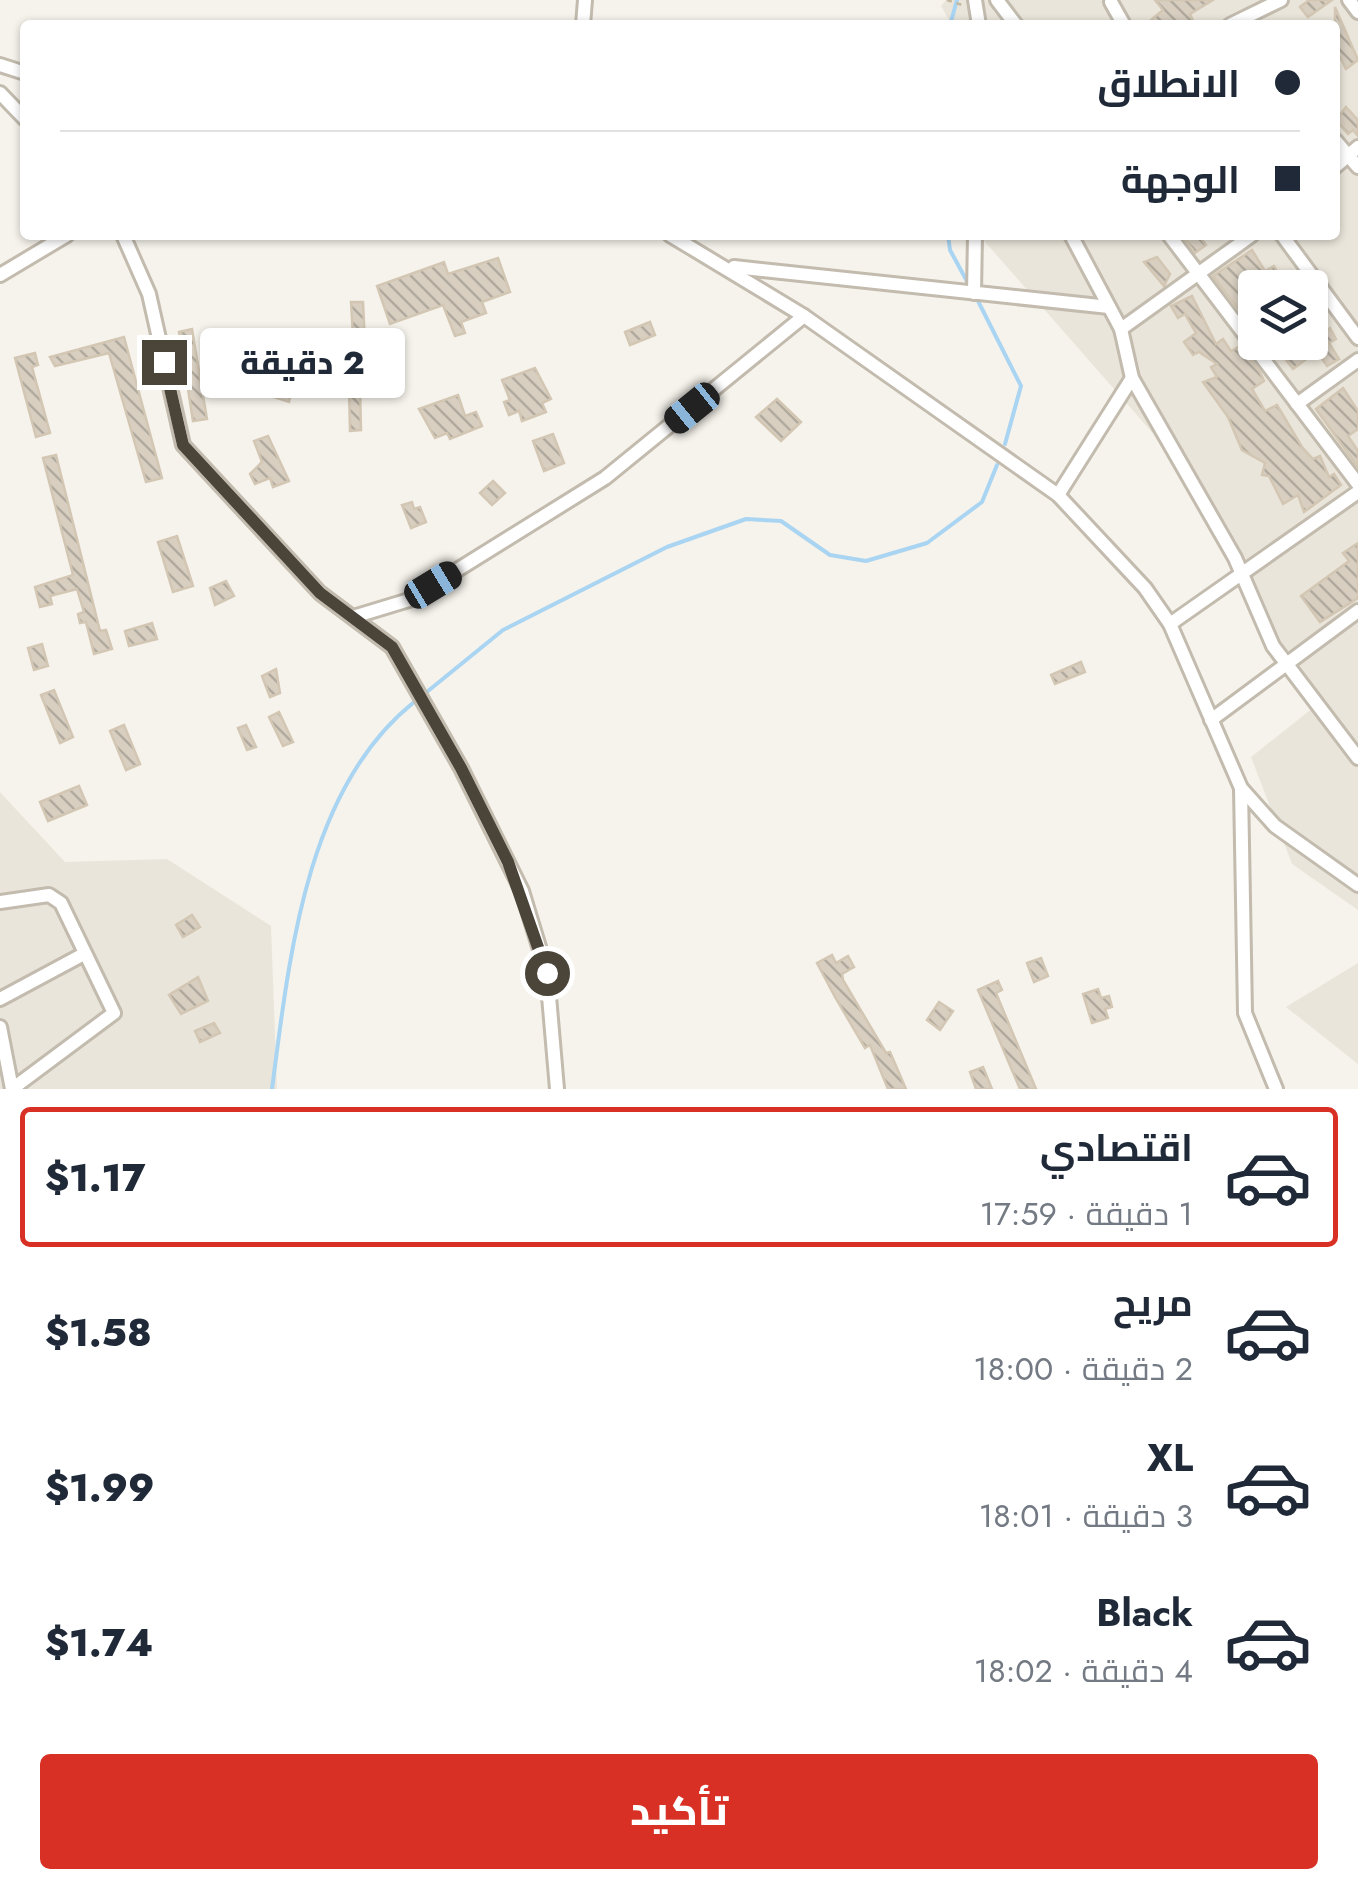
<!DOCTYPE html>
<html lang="ar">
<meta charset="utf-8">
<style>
:root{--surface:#fff;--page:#f2f2f3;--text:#1f2937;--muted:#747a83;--line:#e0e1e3;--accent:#d93025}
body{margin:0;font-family:Jost,Cairo,sans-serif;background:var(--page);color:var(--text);direction:rtl;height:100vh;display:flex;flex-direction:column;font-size:38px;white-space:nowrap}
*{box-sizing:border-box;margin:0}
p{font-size:32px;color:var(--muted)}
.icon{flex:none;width:55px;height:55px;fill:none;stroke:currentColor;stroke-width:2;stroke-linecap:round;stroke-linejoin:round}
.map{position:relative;height:1089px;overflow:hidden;direction:ltr}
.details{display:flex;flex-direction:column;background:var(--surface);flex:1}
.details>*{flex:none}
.banner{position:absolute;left:20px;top:20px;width:1320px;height:220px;border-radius:10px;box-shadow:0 2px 8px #0004;direction:rtl;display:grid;align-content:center;height:220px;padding:0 40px;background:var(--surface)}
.fabs{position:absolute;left:1238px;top:270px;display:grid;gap:20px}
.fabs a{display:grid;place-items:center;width:90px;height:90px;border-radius:10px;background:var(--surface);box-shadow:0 2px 8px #0004;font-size:50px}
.end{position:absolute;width:45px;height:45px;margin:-22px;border:12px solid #4b4439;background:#fff;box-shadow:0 0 0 5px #fff}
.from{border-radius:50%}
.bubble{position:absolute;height:70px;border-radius:10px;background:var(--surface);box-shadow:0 2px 8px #0004;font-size:32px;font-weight:800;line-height:70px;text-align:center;direction:rtl}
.car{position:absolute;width:30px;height:60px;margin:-30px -15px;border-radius:12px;box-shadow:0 0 8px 2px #0007;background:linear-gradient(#222 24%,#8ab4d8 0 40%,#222 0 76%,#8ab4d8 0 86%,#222 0)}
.banner b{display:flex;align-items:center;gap:35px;height:95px;font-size:38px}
.banner b+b{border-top:2px solid var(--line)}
.banner i{width:25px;height:25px;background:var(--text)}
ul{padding:18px 0 0;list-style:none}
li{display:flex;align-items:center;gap:30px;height:140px;margin:0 20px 15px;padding:0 20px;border:5px solid transparent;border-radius:10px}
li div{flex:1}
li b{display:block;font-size:38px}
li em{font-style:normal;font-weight:800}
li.current{border-color:var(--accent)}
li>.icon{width:90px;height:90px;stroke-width:1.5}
.cta{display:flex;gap:20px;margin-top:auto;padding:20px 40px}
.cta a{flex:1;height:115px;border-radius:10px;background:var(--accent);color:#fff;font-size:40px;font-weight:800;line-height:115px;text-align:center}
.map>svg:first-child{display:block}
.residential{fill:#eae5da;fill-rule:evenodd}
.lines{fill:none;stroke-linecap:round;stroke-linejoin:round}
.stream{stroke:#a9d4f2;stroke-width:4}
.building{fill:url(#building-back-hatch);stroke:#d3c7b4;stroke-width:2.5}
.minor-casing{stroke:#c2bbae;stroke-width:18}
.path{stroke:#c4b79f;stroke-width:2.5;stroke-dasharray:5 5;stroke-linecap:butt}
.minor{stroke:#fff;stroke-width:12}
.route{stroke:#4b4439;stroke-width:12}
</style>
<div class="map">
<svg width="1358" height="1089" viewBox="0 0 1358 1089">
<defs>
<pattern id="building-back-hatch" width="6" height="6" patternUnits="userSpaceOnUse" patternTransform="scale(2.5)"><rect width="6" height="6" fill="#d8cfc1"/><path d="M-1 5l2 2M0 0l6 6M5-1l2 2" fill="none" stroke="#b1aa9e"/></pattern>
</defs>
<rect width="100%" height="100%" fill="#f6f3ec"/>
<g class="residential">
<path d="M946,0H1358V910L1292,864L1251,757L1314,707L1193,479L979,235H1335V25H952L941,6ZM1255,288H1310V342H1255Z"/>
<polygon points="0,792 65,862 167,859 271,926 277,1089 0,1089"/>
<polygon points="1358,963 1358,1064 1286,1007"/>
</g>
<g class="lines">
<g class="stream">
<polyline points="950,25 957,0"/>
<polyline points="948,235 950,250 969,285"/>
<polyline points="976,297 1021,386 1005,444"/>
<polyline points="428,691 503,630 667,547 746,519 781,521 830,555 866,561 927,543 982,502 997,465"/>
<path d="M272,1089C289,960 305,790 413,703"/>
</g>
</g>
<g class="building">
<polygon points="1155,0 1213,0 1190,14 1195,25 1145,25 1163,10"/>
<polygon points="1309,0 1332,0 1308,17 1300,7"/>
<polygon points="1335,7 1358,60 1346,69 1335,47"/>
<polygon points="1346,107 1358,120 1358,136 1353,130 1348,134 1336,120"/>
<polygon points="1182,235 1199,235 1206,245 1195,253"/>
<polygon points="1252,250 1265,271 1274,266 1286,288 1255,288 1255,299 1239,310 1213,276"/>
<polygon points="1157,257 1170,274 1164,286 1144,262"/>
<polygon points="498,258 510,292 482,302 486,313 461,322 465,333 455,336 443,305 390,324 377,286 444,262 448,274"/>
<polygon points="1310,292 1325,318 1310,324"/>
<polygon points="1192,296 1216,344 1223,339 1231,351 1240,346 1260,372 1264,381 1252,389 1265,411 1277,405 1302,447 1313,459 1320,456 1329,477 1334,474 1341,485 1304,512 1298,495 1283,504 1269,476 1262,475 1265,463 1242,450 1228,417 1203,382 1217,377 1211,367 1217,364 1199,352 1193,355 1184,342 1196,333 1185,314 1178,318 1171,306"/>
<polygon points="351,302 363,302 367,386 356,386"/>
<polygon points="650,322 655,335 630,345 625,332"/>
<polygon points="1330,328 1336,339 1329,343 1339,359 1327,366 1317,351 1293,369 1286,360"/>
<polygon points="192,329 207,419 193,421 179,332"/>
<polygon points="124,337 162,478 146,482 109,353 55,366 50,357"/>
<polygon points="273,343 282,345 281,351 299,355 289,402 264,394"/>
<polygon points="35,353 38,365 32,367 50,433 36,437 15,358"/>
<polygon points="535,368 551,399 542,403 546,412 522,421 519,411 509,415 504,402 510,400 502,380"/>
<polygon points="360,387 361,430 350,431 349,388"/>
<polygon points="1343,388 1358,411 1358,429 1348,436 1358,451 1358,467 1316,409"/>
<polygon points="458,395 465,416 476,412 482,426 450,439 447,433 435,438 419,409"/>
<polygon points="777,399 801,422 781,441 756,417"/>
<polygon points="553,434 564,463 544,471 533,441"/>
<polygon points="268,436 289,481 273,487 270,478 255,484 250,474 262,462 254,441"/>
<polygon points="56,455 100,631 106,630 112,649 94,654 86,622 80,623 78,614 84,612 77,589 50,596 52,604 40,607 35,587 73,575 43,458"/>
<polygon points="493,481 505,493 492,505 480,493"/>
<polygon points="412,502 414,509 420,507 426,522 411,528 402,505"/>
<polygon points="177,536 193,586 173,592 158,542"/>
<polygon points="1358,543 1358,598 1320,622 1301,596 1349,561 1343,553"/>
<polygon points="226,581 234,596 215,605 210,588"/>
<polygon points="152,623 157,639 129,646 125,631"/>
<polygon points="42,644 48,666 34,670 28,648"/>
<polygon points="1081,662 1085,672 1055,684 1051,675"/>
<polygon points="276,669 280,693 270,697 262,676"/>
<polygon points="54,690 73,737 60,743 41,695"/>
<polygon points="279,712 293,742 283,746 269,717"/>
<polygon points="124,725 140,764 126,770 110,731"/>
<polygon points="246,725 256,747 247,750 238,728"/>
<polygon points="79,786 87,805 48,821 40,802"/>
<polygon points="192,915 200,927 183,937 176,925"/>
<polygon points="832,955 836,963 848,956 854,967 842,974 843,980 886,1053 890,1052 906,1089 888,1089 870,1045 865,1048 835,997 817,963"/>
<polygon points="1041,958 1048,976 1034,982 1027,963"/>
<polygon points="198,977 208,1001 181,1014 169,995"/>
<polygon points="998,981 1002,990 996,993 1036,1089 1020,1089 978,990"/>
<polygon points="1098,989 1101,998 1109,996 1112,1007 1105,1009 1108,1018 1092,1023 1083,994"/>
<polygon points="939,1002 953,1011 940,1030 927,1020"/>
<polygon points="214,1023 220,1033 200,1042 195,1031"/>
<polygon points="983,1067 992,1089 976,1089 970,1072"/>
</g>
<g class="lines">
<g class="minor-casing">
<g id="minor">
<polyline points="975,0 979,25"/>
<polyline points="997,0 1016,25"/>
<polyline points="1349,0 1358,12"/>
<polyline points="1111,2 1124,25"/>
<polyline points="583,25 585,0"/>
<polyline points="1230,25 1281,0"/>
<polyline points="0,65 25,73"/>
<polyline points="0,93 25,119"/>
<polyline points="1335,140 1358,167"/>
<polyline points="1335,167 1358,147"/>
<polyline points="123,235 149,294 183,445 320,593 392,647 461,768 522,891 547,973 557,1089"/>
<polyline points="670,235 804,316 1058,495 1145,588 1170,624 1241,788 1275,826 1358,885"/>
<polyline points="1071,235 1121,329 1132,378 1235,558 1273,646 1358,758"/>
<polyline points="1169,235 1358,484"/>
<polyline points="1282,235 1358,338"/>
<polyline points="734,267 1109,307"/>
<polyline points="0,275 67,235"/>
<polyline points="974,293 975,235"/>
<polyline points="1121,329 1252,235"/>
<polyline points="1297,404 1358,360"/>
<polyline points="1058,495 1132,378"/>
<polyline points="353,617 409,600 605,478 804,316"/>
<polyline points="1170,624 1358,492"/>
<polyline points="1211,720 1358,611"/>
<polyline points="1241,788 1245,1013 1276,1089"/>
<polyline points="0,902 49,895 61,903 114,1013 12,1089"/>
<polyline points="0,999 82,955"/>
<polyline points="0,1027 12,1089"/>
</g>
</g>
<polyline class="path" points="947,0 965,6"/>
<use href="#minor" class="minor"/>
</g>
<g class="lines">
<polyline class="route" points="164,362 183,445 320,593 392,647 461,768 508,862 547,973"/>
</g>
</svg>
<div class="fabs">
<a><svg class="icon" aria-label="layers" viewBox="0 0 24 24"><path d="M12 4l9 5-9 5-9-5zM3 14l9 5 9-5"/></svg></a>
</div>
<i class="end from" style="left:547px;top:973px"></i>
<i class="end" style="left:164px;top:362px"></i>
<div class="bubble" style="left:200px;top:328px;width:205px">2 دقيقة</div>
<i class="car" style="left:692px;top:408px;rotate:231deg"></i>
<i class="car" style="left:433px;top:585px;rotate:59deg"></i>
<div class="banner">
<b><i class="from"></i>الانطلاق</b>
<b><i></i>الوجهة</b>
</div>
</div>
<section class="details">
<ul>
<li class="current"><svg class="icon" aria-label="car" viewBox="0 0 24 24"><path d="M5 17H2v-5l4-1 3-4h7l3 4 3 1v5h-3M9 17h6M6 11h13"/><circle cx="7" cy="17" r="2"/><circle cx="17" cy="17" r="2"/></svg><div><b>اقتصادي</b><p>1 دقيقة · 17:59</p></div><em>$1.17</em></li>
<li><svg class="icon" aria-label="car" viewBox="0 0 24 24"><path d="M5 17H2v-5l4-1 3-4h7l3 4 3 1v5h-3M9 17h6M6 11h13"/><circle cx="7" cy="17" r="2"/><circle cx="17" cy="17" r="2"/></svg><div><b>مريح</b><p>2 دقيقة · 18:00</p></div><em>$1.58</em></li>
<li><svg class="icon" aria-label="car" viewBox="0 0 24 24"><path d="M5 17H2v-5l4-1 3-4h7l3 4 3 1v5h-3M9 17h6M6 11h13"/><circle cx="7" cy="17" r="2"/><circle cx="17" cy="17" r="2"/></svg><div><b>XL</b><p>3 دقيقة · 18:01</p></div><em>$1.99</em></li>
<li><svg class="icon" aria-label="car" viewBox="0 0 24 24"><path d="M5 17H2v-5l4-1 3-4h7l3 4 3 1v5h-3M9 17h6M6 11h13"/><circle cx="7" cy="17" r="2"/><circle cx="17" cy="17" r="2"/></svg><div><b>Black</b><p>4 دقيقة · 18:02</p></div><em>$1.74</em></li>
</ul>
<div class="cta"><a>تأكيد</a></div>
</section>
